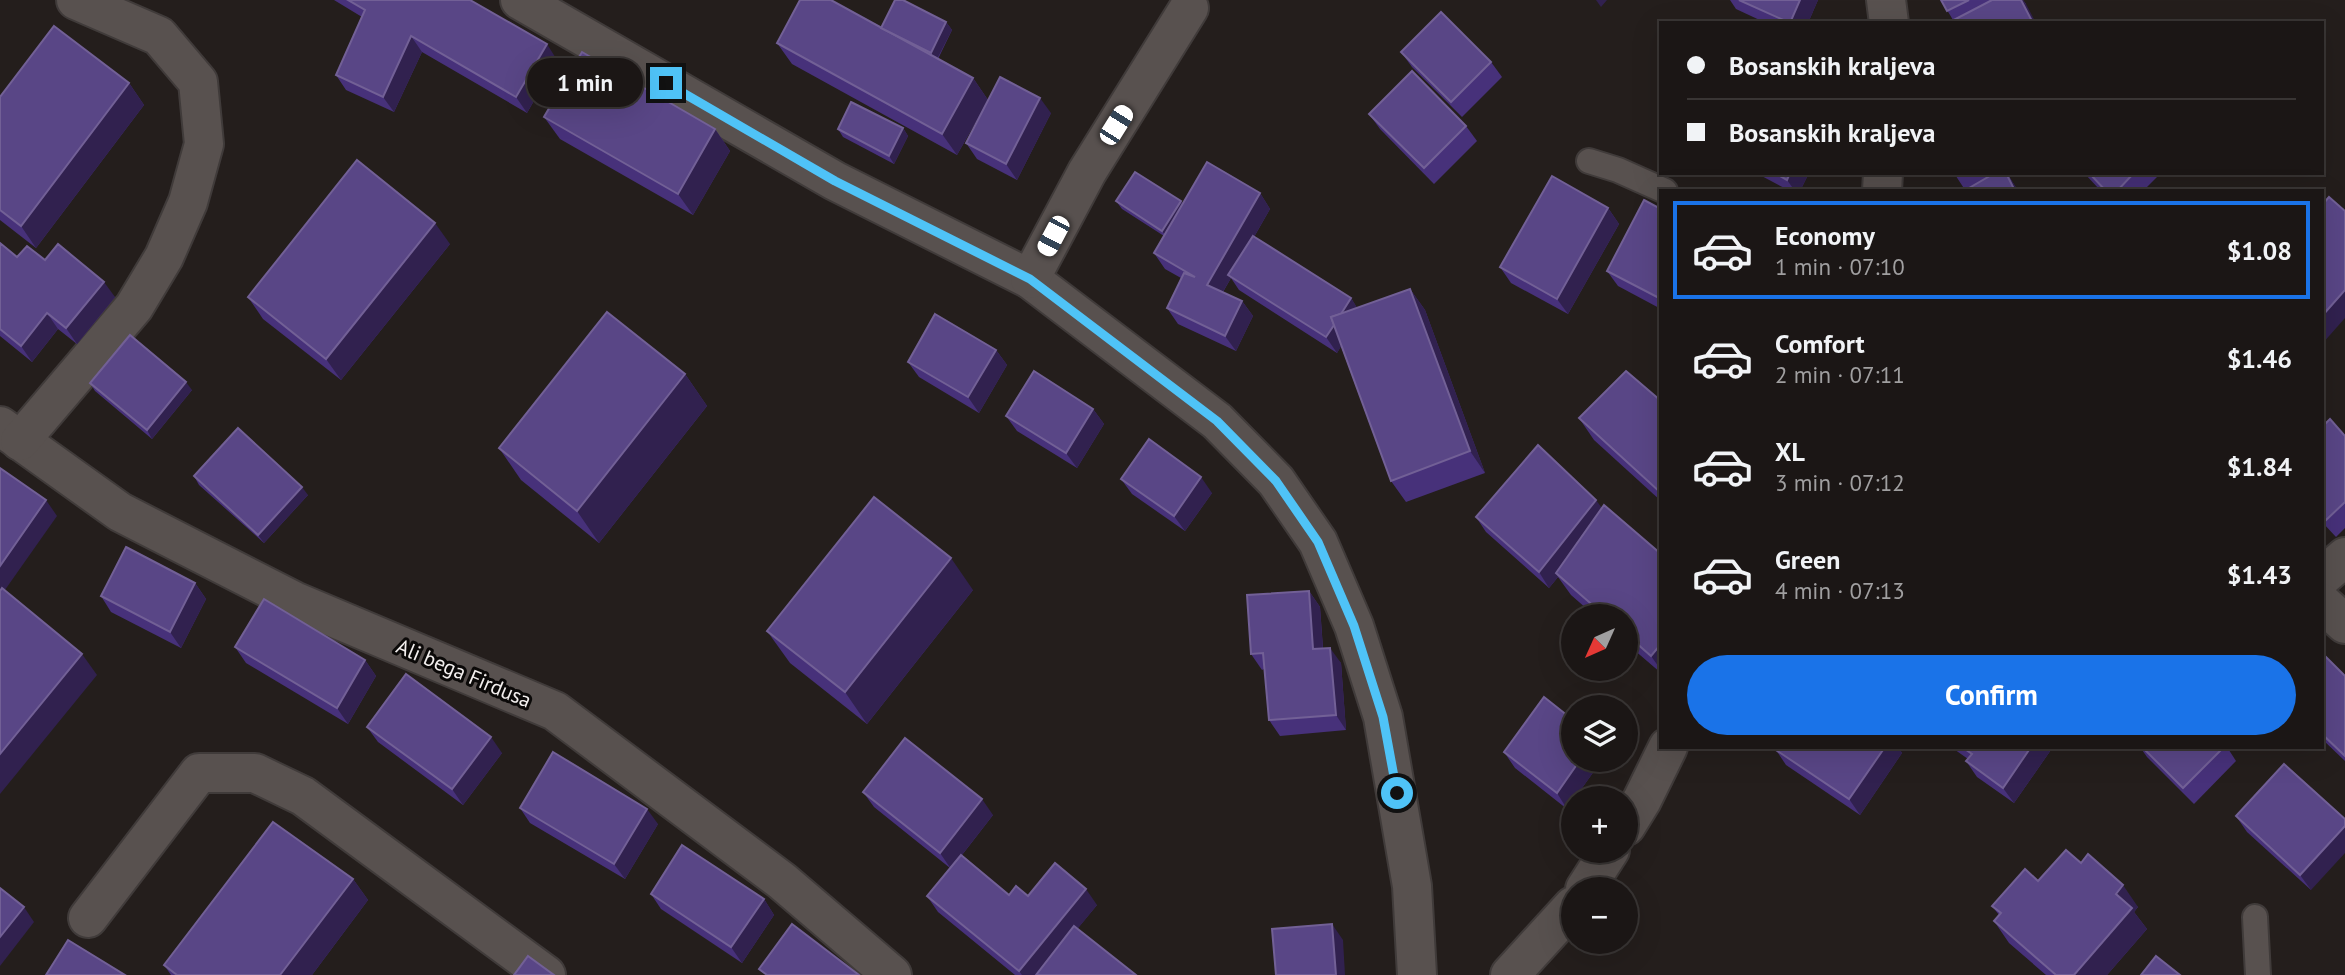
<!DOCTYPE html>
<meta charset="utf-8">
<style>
:root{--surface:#1b1615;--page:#282322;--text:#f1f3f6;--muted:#a09fa0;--line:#393534;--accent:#1a73e8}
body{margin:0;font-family:"PT Sans",sans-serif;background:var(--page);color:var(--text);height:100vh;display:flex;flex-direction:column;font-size:26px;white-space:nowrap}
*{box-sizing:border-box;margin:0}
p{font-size:23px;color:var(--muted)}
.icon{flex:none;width:38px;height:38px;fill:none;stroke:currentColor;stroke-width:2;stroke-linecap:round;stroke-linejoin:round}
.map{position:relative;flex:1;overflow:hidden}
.drawer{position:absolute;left:1659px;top:189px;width:665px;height:560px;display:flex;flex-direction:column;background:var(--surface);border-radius:0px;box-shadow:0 7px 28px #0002,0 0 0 2px var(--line)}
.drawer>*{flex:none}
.banner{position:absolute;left:1659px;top:21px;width:665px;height:154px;border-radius:0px;box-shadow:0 7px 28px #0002,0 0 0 2px var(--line);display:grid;align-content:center;height:154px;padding:0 28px;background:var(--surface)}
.needle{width:46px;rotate:225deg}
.controls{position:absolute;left:1561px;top:604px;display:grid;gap:14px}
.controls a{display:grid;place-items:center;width:77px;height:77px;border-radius:50%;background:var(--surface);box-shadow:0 7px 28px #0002,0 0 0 2px var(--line);font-size:35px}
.end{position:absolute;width:32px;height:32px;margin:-16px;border:9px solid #4fc3f7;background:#111;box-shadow:0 0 0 4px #111}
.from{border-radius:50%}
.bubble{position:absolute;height:49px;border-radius:24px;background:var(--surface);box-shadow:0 7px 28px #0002,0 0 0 2px var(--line);font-size:23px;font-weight:800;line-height:49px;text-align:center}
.car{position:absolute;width:21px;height:42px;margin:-21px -10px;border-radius:9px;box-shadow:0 0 5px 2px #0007;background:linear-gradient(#fff 24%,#345 0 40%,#fff 0 76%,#345 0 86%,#fff 0)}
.banner b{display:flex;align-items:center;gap:24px;height:66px;font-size:26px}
.banner b+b{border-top:2px solid var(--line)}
.banner i{width:18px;height:18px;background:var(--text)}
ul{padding:12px 0 0;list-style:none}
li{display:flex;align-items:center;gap:21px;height:98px;margin:0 14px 10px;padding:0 14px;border:4px solid transparent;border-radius:0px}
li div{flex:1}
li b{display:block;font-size:26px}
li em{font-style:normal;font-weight:800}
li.selected{border-color:var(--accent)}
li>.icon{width:63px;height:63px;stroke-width:1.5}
.action{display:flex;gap:14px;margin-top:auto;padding:14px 28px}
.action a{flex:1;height:80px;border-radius:42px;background:var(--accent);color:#fff;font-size:28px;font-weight:800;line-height:80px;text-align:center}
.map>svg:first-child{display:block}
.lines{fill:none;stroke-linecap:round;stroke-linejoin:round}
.lane-casing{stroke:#403b3a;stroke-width:28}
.street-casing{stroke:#403b3a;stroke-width:42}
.lane{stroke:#58514f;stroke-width:24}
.street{stroke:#58514f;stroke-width:38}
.wall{fill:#47317a}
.shaded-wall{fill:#31214f}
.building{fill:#594686;stroke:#726096;stroke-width:2}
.route{stroke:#4fc3f7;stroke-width:9}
.labels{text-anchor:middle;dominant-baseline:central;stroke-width:6;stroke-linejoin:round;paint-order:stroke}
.street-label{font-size:21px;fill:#f3efee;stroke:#0b0908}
</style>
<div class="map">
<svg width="2345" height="975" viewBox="0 0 2345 975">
<rect width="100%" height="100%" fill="#241e1c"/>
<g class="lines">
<g class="lane-casing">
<g id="lane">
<polyline points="1589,161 1618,170 1665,191"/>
<polyline points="2255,917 2258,975"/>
</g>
</g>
<g class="street-casing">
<g id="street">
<polyline points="520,0 835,181 1030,279 1217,421 1276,481 1318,542 1354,626 1383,717 1412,886 1417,975"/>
<polyline points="1886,0 1889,23"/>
<polyline points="1882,191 1883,173"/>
<polyline points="1030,279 1087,172 1189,8"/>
<polyline points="0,426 120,512 294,601 555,711 782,881 892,975"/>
<polyline points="20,441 134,307 164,257 188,202 204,144 198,82 159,36 76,0"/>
<polyline points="2322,577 2345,557"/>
<polyline points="2322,603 2345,624"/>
<polyline points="1626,826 1642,800 1668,747"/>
<polyline points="1585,889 1610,850"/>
<polyline points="88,918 199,773 255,773 303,796 546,975"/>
<polyline points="1510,975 1573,906"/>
</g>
</g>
<use href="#lane" class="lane"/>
<use href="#street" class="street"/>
</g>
<g class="wall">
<polygon points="334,0 470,0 557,60 527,113 422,52 394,112 346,90 336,75 362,17"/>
<polygon points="1730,0 1818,0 1808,23 1766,23 1736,9"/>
<polygon points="1941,0 2023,0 2026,4 1953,20"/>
<polygon points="946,22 952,30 938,59 973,78 988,100 957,155 792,64 777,43 881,28"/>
<polygon points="1401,52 1491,62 1502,77 1462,117 1412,67"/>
<polygon points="129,83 144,105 36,248 0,220 0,97"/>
<polygon points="1051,113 1017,180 977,159 966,143"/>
<polygon points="1369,114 1466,126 1477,141 1434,184 1380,129"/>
<polygon points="544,117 715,129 730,151 693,215 560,139"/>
<polygon points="903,128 908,136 894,164 843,137 838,129"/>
<polygon points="1756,173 1809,173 1800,191 1790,191"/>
<polygon points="1954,173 2007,173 2018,191 1964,191 1965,190"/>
<polygon points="2084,173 2161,173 2143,191 2101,191"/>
<polygon points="1260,193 1270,209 1254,237 1351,298 1357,308 1410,289 1425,310 1485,473 1406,502 1391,481 1341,346 1337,353 1239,290 1231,278 1223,292 1242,301 1253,316 1236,351 1178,324 1167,308 1181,278 1165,269 1154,253 1164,236 1122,209 1116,201 1183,203"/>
<polygon points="1608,208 1619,224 1568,314 1511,283 1500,267"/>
<polygon points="1661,209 1661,309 1618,286 1607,271"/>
<polygon points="0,243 17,257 115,297 77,344 58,329 32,362 0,336"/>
<polygon points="450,244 341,380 263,319 248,297"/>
<polygon points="996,350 1007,365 979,413 919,377 908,362"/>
<polygon points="685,374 707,406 599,543 521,480 499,448"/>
<polygon points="90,383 192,390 152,439 95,391"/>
<polygon points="1661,401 1661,501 1594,440 1579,418"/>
<polygon points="1093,409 1104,424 1077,468 1017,431 1006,416"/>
<polygon points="2322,427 2345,436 2345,528 2336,537 2322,522"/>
<polygon points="194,476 308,495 264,543 199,485"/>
<polygon points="1121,479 1212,493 1185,531 1132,494"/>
<polygon points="1602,509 1661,554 1661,673 1626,643 1626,616 1595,616 1571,595 1558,577 1549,588 1486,532 1476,517"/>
<polygon points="195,583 206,599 181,648 111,612 101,596"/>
<polygon points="973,590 867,724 790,663 767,631"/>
<polygon points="1309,591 1320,607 1323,648 1341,663 1346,730 1280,736 1269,720 1264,669 1262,670 1251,654"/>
<polygon points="235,647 365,660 376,676 348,724 246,663"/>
<polygon points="2322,653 2345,676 2345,761 2322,739"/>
<polygon points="367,727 502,753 463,805 378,742"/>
<polygon points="1777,747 1898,747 1902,753 1860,815 1786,765 1776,750"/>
<polygon points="1951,747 2053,747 2014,803 1977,777 1966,761 1968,759"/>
<polygon points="2140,747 2227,747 2236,761 2194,804 2147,757"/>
<polygon points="1504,752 1573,760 1602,760 1567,809 1515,768"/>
<polygon points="2284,764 2311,890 2247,832 2236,816"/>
<polygon points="863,792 993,815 962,855 1009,895 1028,896 1097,905 1077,929 1136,975 1015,975 938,912 927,896 950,868 874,807"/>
<polygon points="520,808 658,824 625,879 530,823"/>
<polygon points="2081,863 2138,907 2134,912 2147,929 2107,975 2046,975 2009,943 1994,921 1999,915 1992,906 2038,881"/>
<polygon points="353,879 368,900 312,975 171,975 164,965"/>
<polygon points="651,894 764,899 774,915 742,963 661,909"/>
</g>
<g class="shaded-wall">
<polygon points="1596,0 1607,0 1601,7"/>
<polygon points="1800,0 1818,0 1808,23 1790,23"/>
<polygon points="2021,0 2023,0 2026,4 2036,23 2033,23"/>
<polygon points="946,22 952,30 936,61 931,53"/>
<polygon points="411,36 422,52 394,112 383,97"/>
<polygon points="547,44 557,60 527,113 516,97"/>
<polygon points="973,78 988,100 957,155 942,134"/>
<polygon points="129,83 144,105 36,248 21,226"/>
<polygon points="1040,98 1051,113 1017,180 1006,164"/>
<polygon points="903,128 908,136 894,164 889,156"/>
<polygon points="715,129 730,151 693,215 678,194"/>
<polygon points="1790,173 1809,173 1800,191 1795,191 1787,180"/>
<polygon points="2006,173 2014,184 2018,191 2015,191"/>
<polygon points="1260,193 1270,209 1231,277 1228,275 1231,278 1218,300 1207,285"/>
<polygon points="1181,201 1187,209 1168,239 1162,231"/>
<polygon points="1608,208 1619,224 1568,314 1557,299"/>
<polygon points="435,223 450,244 341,380 326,359"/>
<polygon points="104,282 115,297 77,344 66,328"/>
<polygon points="1410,289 1425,310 1485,473 1470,451"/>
<polygon points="2345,290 2345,318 2322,344 2322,316"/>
<polygon points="1351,298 1361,314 1337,353 1326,337"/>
<polygon points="1242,301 1253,316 1236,351 1225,336"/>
<polygon points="47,313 58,329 32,362 21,346"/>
<polygon points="996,350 1007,365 979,413 968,397"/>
<polygon points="685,374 707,406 599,543 577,511"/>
<polygon points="186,382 192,390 152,439 147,430"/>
<polygon points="1093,409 1104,424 1077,468 1066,453"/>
<polygon points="1201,477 1212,493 1185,531 1174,516"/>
<polygon points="302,487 308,495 264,543 258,535"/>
<polygon points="46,500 57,516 0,597 0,566"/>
<polygon points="1596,500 1607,515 1556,573 1558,577 1549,588 1539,572"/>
<polygon points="951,558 973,590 867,724 845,692"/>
<polygon points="195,583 206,599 181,648 170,632"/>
<polygon points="1309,591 1320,607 1324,665 1313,649"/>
<polygon points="1661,644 1661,670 1651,656"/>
<polygon points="1330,648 1341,663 1346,730 1336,715"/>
<polygon points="82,654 97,675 0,794 0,754"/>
<polygon points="365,660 376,676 348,724 337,708"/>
<polygon points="491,737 502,753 463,805 452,789"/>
<polygon points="1885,747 1898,747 1902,753 1860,815 1849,799"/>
<polygon points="2031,747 2053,747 2014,803 2003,788"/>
<polygon points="1580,760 1602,760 1575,798 1573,798 1573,800 1567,809 1557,793"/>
<polygon points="982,799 993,815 951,869 940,853"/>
<polygon points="647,809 658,824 625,879 614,864"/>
<polygon points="2345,826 2345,853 2311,890 2300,875"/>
<polygon points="353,879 368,900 312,975 280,975"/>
<polygon points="2123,885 2138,907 2134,912 2147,929 2107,975 2074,975 2116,894"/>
<polygon points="1086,889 1097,905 1040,975 1022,975 1019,971"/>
<polygon points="764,899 774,915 742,963 731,947"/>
<polygon points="24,907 34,922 0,966 0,937"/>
<polygon points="1332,924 1343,940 1345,975 1336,975"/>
</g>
<g class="building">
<polygon points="348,0 470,0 547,44 516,97 411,36 383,97 336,75 365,10"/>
<polygon points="800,0 831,0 973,78 942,134 777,43"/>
<polygon points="895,0 903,0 946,22 931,53 881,28"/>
<polygon points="1739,0 1800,0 1790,23"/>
<polygon points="1941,0 1969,0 1947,11"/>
<polygon points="1992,0 2021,0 2033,23 1948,23"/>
<polygon points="1441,12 1491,62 1451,102 1401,52"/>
<polygon points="54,26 129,83 21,226 0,210 0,97"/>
<polygon points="582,52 715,129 678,194 544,117"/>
<polygon points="1412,71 1466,126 1424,168 1369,114"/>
<polygon points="1000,77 1040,98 1006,164 966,143"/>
<polygon points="851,102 903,128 889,156 838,129"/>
<polygon points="357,160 435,223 326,359 248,297"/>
<polygon points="1207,162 1260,193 1207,285 1242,301 1225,336 1167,308 1184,273 1195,277 1154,253"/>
<polygon points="1135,172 1181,201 1162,231 1116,201"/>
<polygon points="1775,173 1790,173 1787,180"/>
<polygon points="1995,173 2006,173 2015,191 1964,191"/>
<polygon points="2089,173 2134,173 2117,191 2106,191"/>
<polygon points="1552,176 1608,208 1557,299 1500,267"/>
<polygon points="2329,197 2345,211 2345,290 2322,316 2322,205"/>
<polygon points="1644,200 1661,209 1661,299 1607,271"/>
<polygon points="1253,236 1351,298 1341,314 1331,317 1334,325 1326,337 1228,275"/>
<polygon points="0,243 17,257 27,246 45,260 58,244 104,282 66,328 47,313 21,346 0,329"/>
<polygon points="1410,289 1470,451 1391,481 1331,317"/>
<polygon points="607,312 685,374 577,511 499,448"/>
<polygon points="935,314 996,350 968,397 908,362"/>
<polygon points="130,335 186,382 147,430 90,383"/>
<polygon points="1034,371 1093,409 1066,453 1006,416"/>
<polygon points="1626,371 1661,401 1661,493 1579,418"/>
<polygon points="2330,419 2345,436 2345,502 2325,521 2322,518 2322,427"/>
<polygon points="238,428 302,487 258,535 194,476"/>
<polygon points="1149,439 1201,477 1174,516 1121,479"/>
<polygon points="1538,445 1596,500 1539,572 1476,517"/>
<polygon points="0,468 46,500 0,566"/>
<polygon points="874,497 951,558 845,692 767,631"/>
<polygon points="1604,505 1661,554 1661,644 1651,656 1626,634 1626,616 1605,616 1556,573"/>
<polygon points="126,547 195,583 170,632 101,596"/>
<polygon points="2,588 82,654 0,754 0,591"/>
<polygon points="1309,591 1313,649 1330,648 1336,715 1269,720 1263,653 1251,654 1247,595"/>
<polygon points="264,599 365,660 337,708 235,647"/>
<polygon points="2322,653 2345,676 2345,756 2322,734"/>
<polygon points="406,674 491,737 452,789 367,727"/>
<polygon points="1544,697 1573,720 1573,760 1580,760 1557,793 1504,752"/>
<polygon points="905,738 982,799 940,853 863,792"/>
<polygon points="1777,747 1885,747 1849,799 1776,750"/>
<polygon points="1962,747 2031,747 2003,788 1966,761 1972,754"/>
<polygon points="2142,747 2224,747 2183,788"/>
<polygon points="553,752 647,809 614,864 520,808"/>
<polygon points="2284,764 2345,819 2345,826 2300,875 2236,816"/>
<polygon points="273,822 353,879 280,975 177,975 164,965"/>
<polygon points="682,845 764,899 731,947 651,894"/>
<polygon points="2066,850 2081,863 2088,854 2123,885 2116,894 2132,908 2074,975 2056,975 1994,921 2001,913 1992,906 2025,869 2038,881"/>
<polygon points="961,855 1009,895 1016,886 1028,896 1055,863 1086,889 1019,971 927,896"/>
<polygon points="0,888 24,907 0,937"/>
<polygon points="792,924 859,975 767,975 759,969"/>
<polygon points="1332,924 1336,975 1276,975 1272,929"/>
<polygon points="1074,926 1136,975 1036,975"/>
<polygon points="68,940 125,975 46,975"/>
<polygon points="528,956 554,975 514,975"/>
<polygon points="2156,956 2180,975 2141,975"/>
</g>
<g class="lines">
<polyline class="route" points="666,83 835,181 1030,279 1217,421 1276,481 1318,542 1354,626 1383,717 1397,793"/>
</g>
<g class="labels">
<g class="street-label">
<text transform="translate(464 673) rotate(23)">Ali bega Firdusa</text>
</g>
</g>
</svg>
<div class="controls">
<a><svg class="needle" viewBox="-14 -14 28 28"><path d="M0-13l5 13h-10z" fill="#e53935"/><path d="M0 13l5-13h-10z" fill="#a09fa0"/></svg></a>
<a><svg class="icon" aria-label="layers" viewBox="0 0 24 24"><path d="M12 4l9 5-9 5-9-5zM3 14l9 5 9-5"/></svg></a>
<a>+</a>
<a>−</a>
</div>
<i class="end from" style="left:1397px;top:793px"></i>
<i class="end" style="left:666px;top:83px"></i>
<div class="bubble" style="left:527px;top:58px;width:116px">1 min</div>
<i class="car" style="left:1116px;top:125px;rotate:32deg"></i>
<i class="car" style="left:1053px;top:236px;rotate:208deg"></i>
<div class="banner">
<b><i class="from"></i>Bosanskih kraljeva</b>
<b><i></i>Bosanskih kraljeva</b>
</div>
<section class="drawer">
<ul>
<li class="selected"><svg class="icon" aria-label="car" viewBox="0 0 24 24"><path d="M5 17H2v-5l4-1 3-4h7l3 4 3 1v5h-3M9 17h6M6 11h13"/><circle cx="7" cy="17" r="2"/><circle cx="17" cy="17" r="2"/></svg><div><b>Economy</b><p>1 min · 07:10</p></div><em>$1.08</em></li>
<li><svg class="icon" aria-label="car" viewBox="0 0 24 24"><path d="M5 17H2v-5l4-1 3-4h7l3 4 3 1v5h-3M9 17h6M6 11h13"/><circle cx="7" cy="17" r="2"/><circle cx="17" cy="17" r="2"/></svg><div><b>Comfort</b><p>2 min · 07:11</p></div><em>$1.46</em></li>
<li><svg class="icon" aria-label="car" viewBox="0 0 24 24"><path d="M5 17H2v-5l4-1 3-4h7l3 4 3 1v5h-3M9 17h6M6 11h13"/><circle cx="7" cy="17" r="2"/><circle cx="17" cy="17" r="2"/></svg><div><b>XL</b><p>3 min · 07:12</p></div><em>$1.84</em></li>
<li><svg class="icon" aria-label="car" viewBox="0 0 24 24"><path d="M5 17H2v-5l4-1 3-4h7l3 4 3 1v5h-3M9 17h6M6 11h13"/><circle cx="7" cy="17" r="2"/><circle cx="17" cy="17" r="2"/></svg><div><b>Green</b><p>4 min · 07:13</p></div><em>$1.43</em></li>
</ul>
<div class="action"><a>Confirm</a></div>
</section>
</div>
